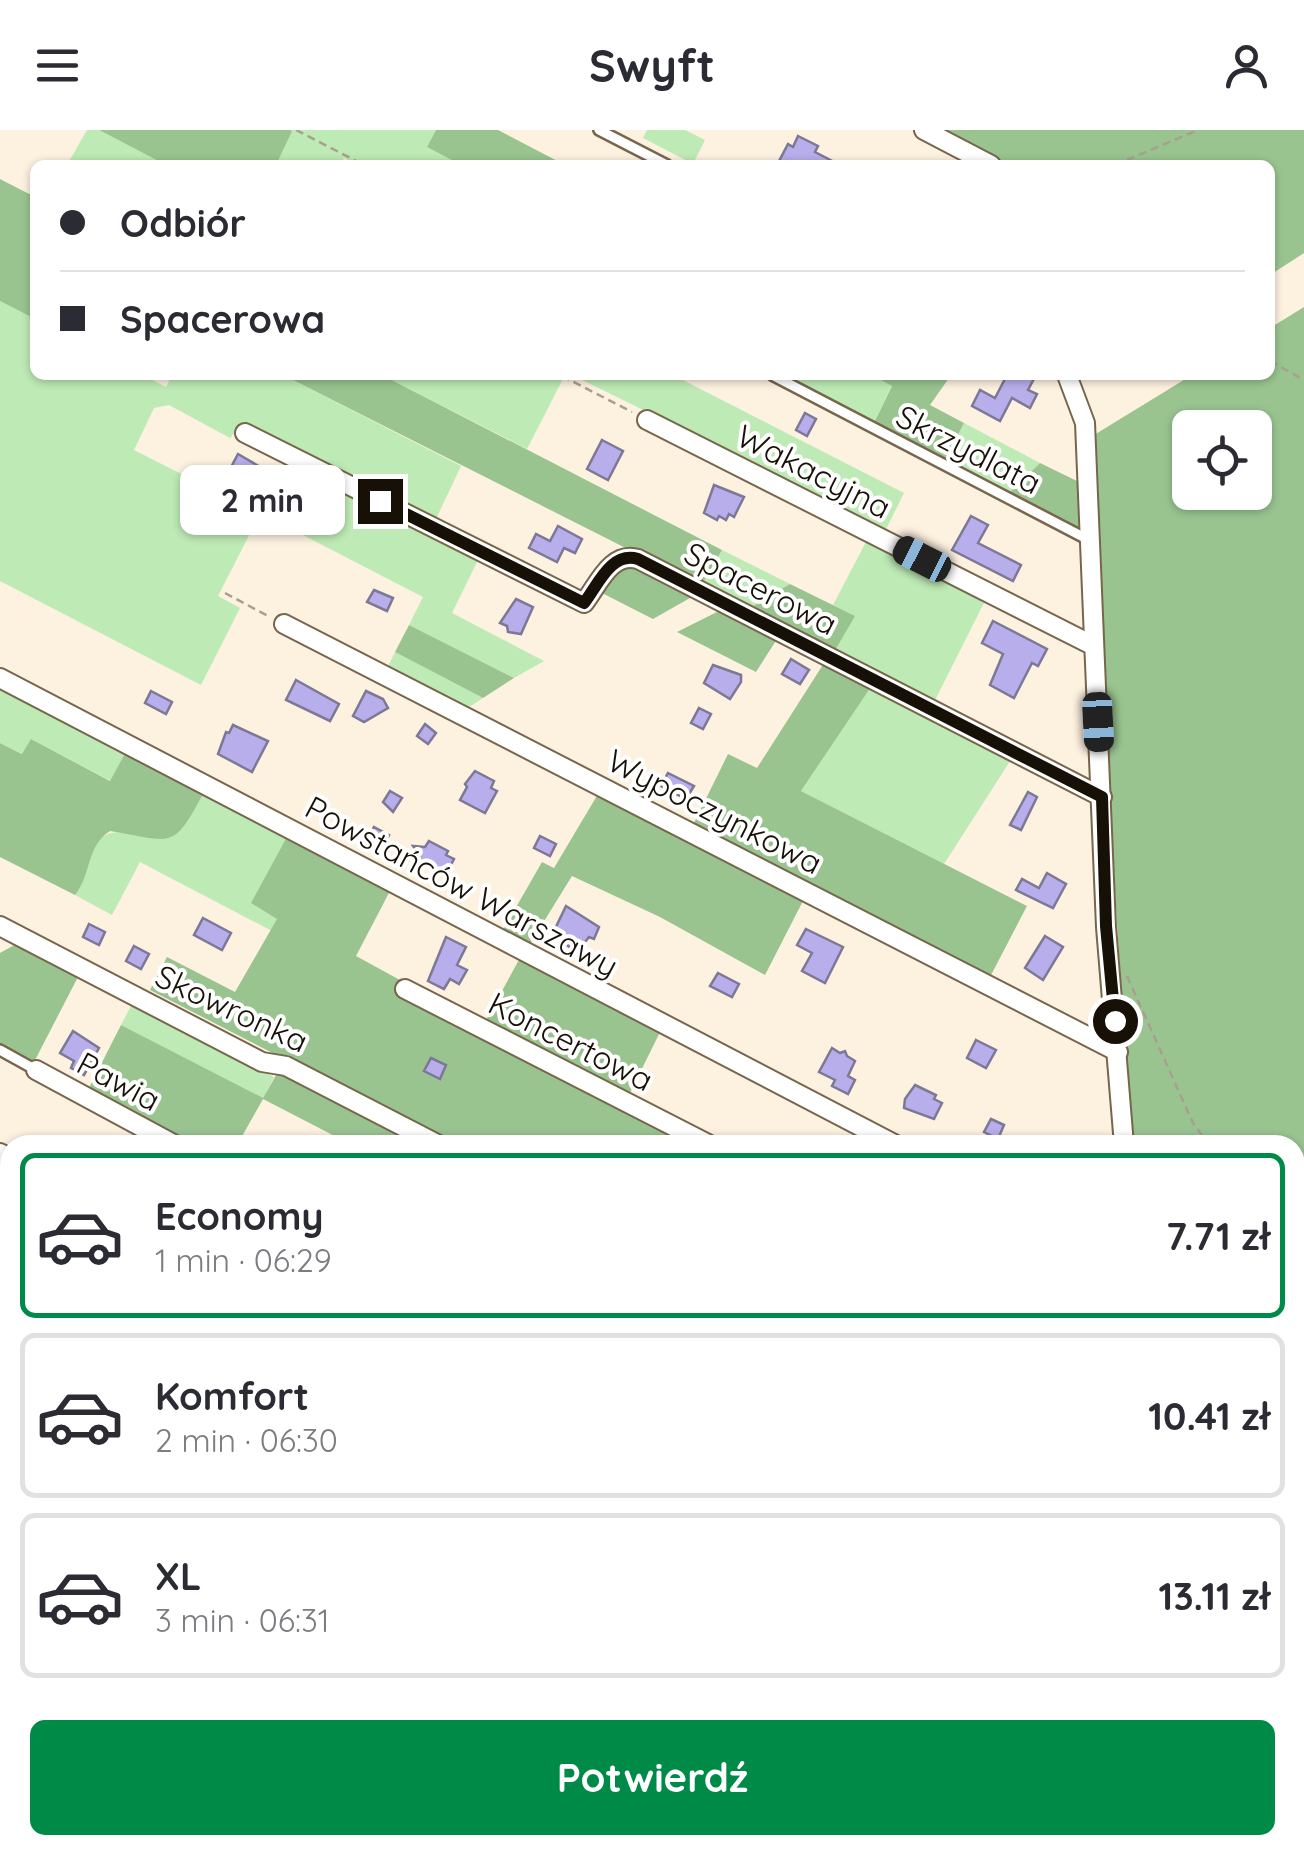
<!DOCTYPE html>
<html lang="pl">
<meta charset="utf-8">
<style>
:root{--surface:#fff;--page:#f2f2f3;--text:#2b2b33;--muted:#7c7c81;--line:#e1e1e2;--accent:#008a47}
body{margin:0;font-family:Quicksand,sans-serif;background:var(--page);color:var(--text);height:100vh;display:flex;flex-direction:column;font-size:38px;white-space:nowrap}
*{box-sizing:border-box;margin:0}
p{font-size:32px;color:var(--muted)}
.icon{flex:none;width:55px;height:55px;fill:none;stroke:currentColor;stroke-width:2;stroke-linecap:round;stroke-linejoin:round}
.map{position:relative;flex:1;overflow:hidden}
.side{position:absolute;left:0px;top:1005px;width:1305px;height:720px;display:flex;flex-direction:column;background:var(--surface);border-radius:30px 30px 0 0;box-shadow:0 2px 8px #0004}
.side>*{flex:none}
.hud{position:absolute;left:30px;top:30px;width:1245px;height:220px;border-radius:15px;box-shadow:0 2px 8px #0004;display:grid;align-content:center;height:220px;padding:0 30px;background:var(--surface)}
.buttons{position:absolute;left:1172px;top:280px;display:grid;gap:20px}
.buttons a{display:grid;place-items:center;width:100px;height:100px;border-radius:15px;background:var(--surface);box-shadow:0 2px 8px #0004;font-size:50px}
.end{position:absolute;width:45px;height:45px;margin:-22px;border:12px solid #171006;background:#fff;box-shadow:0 0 0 5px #fff}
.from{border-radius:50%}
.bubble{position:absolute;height:70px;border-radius:15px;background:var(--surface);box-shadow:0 2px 8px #0004;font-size:32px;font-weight:800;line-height:70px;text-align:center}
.car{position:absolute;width:30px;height:60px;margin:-30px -15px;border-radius:12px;box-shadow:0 0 8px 2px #0007;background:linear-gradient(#222 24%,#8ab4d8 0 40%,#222 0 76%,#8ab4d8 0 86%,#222 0)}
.hud b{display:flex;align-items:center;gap:35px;height:95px;font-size:38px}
.hud b+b{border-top:2px solid var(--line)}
.hud i{width:25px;height:25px;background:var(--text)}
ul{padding:18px 0 0;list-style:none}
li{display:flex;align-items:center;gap:30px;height:165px;margin:0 20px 15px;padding:0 10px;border:5px solid var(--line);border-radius:15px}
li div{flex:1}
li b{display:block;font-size:38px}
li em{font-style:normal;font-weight:800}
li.current{border-color:var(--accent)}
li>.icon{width:90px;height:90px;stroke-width:1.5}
.cta{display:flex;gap:20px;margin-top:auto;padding:20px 30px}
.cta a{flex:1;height:115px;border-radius:15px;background:var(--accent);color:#fff;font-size:40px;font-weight:800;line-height:115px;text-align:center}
header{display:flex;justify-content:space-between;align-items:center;height:130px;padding:0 30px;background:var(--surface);font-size:45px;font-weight:800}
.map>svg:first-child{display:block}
.green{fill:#beeab5}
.forest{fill:#99c490;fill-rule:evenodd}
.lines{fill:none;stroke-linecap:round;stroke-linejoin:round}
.stream{stroke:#7dd2e4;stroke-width:5}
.building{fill:#b8aeeb;stroke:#7c7895;stroke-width:2.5}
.service-casing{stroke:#77664c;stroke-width:14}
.minor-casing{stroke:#77664c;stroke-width:22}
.path{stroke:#a99f90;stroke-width:2.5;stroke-dasharray:8 5;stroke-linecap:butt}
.service{stroke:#fff;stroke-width:9}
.minor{stroke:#fff;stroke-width:18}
.route{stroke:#171006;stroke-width:12}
.labels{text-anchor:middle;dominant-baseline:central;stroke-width:8;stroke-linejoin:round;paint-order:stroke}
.street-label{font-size:32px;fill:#171006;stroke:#fff}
</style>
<header><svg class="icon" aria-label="menu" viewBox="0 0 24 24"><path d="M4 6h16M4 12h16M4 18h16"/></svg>Swyft<svg class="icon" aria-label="person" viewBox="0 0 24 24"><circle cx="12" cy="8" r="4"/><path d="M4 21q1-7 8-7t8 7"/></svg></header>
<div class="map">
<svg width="1304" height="1725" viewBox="0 0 1304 1725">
<rect width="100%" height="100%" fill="#fdf1e0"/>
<g class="green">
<polygon points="87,0 99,0 166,35 67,35"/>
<polygon points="290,0 436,0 427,17 461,35 357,35 344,28 340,35 276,35"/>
<polygon points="647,0 685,0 705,10 693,34 643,8"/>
<polygon points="0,171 35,189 35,245 143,245 166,257 172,245 283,245 461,336 435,391 241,295 230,308 169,275 154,278 134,320 260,384 218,466 240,478 201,555 0,451"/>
<polygon points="382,245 565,245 527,319"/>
<polygon points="572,245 673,245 904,363 886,399"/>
<polygon points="781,245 872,245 892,255 874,293"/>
<polygon points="964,293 1040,333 1008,364 945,330"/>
<polygon points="294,336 478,430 452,483 544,531 514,548 409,495 423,467 268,387"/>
<polygon points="867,410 985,471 933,574 833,524 854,486 833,475"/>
<polygon points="722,420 790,454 748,479 701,456"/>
<polygon points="395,522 483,568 463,581 386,541"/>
<polygon points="0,554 127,620 111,651 31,609 23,624 0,613"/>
<polygon points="871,557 1012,628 944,734 801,661"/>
<path d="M205,660L288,705L278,788L272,801L140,732L112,785L75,765C94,741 84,697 125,703Z"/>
<polygon points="133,872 274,947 263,969 121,895"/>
<polygon points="0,1333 10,1338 10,1383 0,1377"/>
<polygon points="233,1715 315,1715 298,1725 217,1725"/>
</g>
<g class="forest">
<polygon points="99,0 290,0 292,1 276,35 166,35"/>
<polygon points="436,0 498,0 565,35 461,35 427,17"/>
<polygon points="941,0 1304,0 1304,123 1270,145 1270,35 1009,35"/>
<polygon points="0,49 35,67 35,189 0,171"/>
<path d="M1304,177V1398H1295V1015H1131L1109,667L1094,305L1192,245H1270V198ZM1190,298H1255V362H1190Z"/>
<polygon points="283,245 382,245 722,420 701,456"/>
<polygon points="872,245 951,245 930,275 964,293 945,330 874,293 892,256"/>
<polygon points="1040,333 1079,352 1082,401 1008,364"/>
<polygon points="634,432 697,464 653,489 600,462 617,436"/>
<polygon points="790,454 855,486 833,524 748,479"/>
<polygon points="725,478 779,506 756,542 677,502"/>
<polygon points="409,495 514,548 483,568 395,522"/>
<polygon points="826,530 873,554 801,661 1027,776 990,847 693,695 728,624 757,638"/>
<path d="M31,609L110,651L127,620L205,660C172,723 173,711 110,701C86,716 92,744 75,765L0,727V613L22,624Z"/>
<polygon points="598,664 805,767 765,845 660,787 572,746 530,814 503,800 542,732 554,738"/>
<polygon points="288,705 391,759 356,826 702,1015 451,1015 150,860 167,827 235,862 277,789 251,773"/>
<polygon points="18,813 79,845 34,932 0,914 0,823"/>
<polygon points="521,826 662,898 628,967 484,894"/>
<polygon points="121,895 263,968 279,940 423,1015 352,1015 263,969 237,1015 196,1015 88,960"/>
<polygon points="0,1034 10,1039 10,1068 0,1092"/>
<polygon points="0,1113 10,1118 10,1209 0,1204"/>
<polygon points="1295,1418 1304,1418 1304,1725 1084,1725 1087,1715 1295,1715"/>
<polygon points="0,1507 10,1512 10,1715 233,1715 217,1725 0,1725"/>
<polygon points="315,1715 405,1715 424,1725 298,1725"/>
<polygon points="636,1715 914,1715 910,1725 655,1725"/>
<polygon points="981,1715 1053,1715 1050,1725 1001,1725"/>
</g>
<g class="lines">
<g class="stream">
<polyline points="1295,1574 1304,1571"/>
<polyline points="1123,1725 1134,1715"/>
</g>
</g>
<g class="building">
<polygon points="798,6 818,16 815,22 840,35 777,35 788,14 793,17"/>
<polygon points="1007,245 1036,245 1028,260 1037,264 1030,278 1012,268 1000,291 972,276 980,260 995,268"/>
<polygon points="805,283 816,289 807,306 796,300"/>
<polygon points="602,310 623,321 608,350 587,339"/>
<polygon points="238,324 262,338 254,354 229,341"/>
<polygon points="714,355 744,367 734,387 729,384 726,390 719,386 717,390 704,383"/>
<polygon points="971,386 988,395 978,413 1021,435 1013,451 952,420"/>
<polygon points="558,396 582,409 575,423 564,418 557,432 529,418 536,404 550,411"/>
<polygon points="374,460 393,468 387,481 367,472"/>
<polygon points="516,469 533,477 521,504 508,502 507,496 500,493"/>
<polygon points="993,491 1047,519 1038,536 1032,533 1014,568 990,555 1003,524 982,513"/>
<polygon points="791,529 809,540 800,554 782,544"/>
<polygon points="713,535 741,545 741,552 730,569 704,553"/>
<polygon points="296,550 339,574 330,591 286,570"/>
<polygon points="151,561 172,572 166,584 145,573"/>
<polygon points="366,561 383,569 388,578 364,592 353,586"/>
<polygon points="699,578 711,584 703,599 691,593"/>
<polygon points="425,594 436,603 428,614 417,606"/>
<polygon points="233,595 268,611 252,642 218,624 226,602 229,603"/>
<polygon points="475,641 494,651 491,658 497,661 485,683 460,670 467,657 465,654"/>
<polygon points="668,643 694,656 686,669 661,656"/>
<polygon points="390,661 402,668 393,682 383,672"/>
<polygon points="1028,662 1037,667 1021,700 1010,695"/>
<polygon points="374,697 389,705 379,725 364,717"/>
<polygon points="540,706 556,714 550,726 534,718"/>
<polygon points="429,711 448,721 446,725 454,729 446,744 418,733 420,727 413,716 425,717"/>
<polygon points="1047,743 1066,754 1053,778 1016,760 1022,749 1039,758"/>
<polygon points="566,776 599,797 594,809 589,807 577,822 552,805"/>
<polygon points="203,788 231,803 222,820 194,805"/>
<polygon points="89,794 105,802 99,815 83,807"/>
<polygon points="806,799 843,817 825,853 802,841 812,823 797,815"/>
<polygon points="1045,806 1063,817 1043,850 1025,838"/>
<polygon points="446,807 466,817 457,835 467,840 459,854 450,849 444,859 428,851"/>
<polygon points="134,816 149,824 141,839 126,831"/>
<polygon points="718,843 739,854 732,867 710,856"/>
<polygon points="73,901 99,918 84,945 71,938 74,931 60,923"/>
<polygon points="976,910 996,920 986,938 967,928"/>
<polygon points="832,918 840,923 845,921 847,926 855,931 848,946 855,950 848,964 832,956 835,950 819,942"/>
<polygon points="431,928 446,935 440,949 424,941"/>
<polygon points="915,955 936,965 934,969 942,973 934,989 904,978 905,969"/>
<polygon points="991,989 1004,995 998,1009 984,1002"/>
</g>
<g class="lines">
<g class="service-casing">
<g id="service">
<polyline points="599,0 667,35"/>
<polyline points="772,245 1087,409"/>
<polyline points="0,920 36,940"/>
<polyline points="1295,1118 1304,1113"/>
</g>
</g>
<g class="minor-casing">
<g id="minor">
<polyline points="924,0 991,35"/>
<polyline points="1067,245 1085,293 1106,797 1124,1015"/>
<polyline points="647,290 1094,516"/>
<path d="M245,303L584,473C598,455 611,421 638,429L1102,667"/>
<polyline points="284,494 1118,922"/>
<polyline points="0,548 896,1015"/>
<polyline points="0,796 262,932 286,936 439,1015"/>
<polyline points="405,859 710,1015"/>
<polyline points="36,940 175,1015"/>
<polyline points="0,1023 10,1028"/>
<polyline points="1295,1405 1304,1405"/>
<polyline points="0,1491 10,1496"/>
<polyline points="430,1715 449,1725"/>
</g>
</g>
<g class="path">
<polyline points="296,0 364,35"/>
<polyline points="1115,35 1198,0"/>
<polyline points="1270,231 1304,250"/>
<polyline points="562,246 632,282"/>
<polyline points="225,463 268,486"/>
<polyline points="1127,846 1193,993 1209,1015"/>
<polyline points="1295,1151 1304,1165"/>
<polyline points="0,1596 10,1590"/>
<polyline points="1295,1706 1304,1698"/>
<polyline points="231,1715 241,1725"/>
<polyline points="1279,1715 1284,1725"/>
<polyline points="1065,1725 1068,1715"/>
<polyline points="1148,1725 1159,1715"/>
<polyline points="1274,1725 1285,1715"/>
</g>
<use href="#service" class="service"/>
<use href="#minor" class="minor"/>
</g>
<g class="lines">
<path class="route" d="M380,371L584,473C598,455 611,421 638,429L1102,667L1106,796L1115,891"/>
</g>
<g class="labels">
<g class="street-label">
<text transform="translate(969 319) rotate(27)">Skrzydlata</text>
<text transform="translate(814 341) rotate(27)">Wakacyjna</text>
<text transform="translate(761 458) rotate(27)">Spacerowa</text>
<text transform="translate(715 681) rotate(27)">Wypoczynkowa</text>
<text transform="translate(462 756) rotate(28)">Powstańców Warszawy</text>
<text transform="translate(232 878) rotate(25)">Skowronka</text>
<text transform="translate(571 911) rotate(27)">Koncertowa</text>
<text transform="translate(119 951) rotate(28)">Pawia</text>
</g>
</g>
</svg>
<div class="buttons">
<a><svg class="icon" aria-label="locate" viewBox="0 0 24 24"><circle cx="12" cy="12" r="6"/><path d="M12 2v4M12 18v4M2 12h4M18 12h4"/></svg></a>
</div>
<i class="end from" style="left:1115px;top:891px"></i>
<i class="end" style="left:380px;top:371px"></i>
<div class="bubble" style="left:180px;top:335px;width:165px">2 min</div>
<i class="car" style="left:922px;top:429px;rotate:297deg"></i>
<i class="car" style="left:1098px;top:592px;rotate:177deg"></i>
<div class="hud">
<b><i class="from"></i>Odbiór</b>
<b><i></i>Spacerowa</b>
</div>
<section class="side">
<ul>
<li class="current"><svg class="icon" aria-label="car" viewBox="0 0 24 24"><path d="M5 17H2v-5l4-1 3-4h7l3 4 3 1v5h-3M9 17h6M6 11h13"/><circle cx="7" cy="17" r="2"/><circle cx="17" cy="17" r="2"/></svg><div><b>Economy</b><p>1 min · 06:29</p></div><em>7.71 zł</em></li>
<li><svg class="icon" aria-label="car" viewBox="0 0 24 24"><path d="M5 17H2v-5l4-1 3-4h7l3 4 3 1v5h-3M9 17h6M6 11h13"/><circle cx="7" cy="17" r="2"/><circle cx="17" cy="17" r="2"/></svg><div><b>Komfort</b><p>2 min · 06:30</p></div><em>10.41 zł</em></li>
<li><svg class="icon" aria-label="car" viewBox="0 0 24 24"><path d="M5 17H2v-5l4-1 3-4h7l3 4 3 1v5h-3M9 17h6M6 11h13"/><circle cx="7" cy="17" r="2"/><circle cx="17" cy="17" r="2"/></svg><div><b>XL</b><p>3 min · 06:31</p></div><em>13.11 zł</em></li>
</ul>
<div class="cta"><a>Potwierdź</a></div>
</section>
</div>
